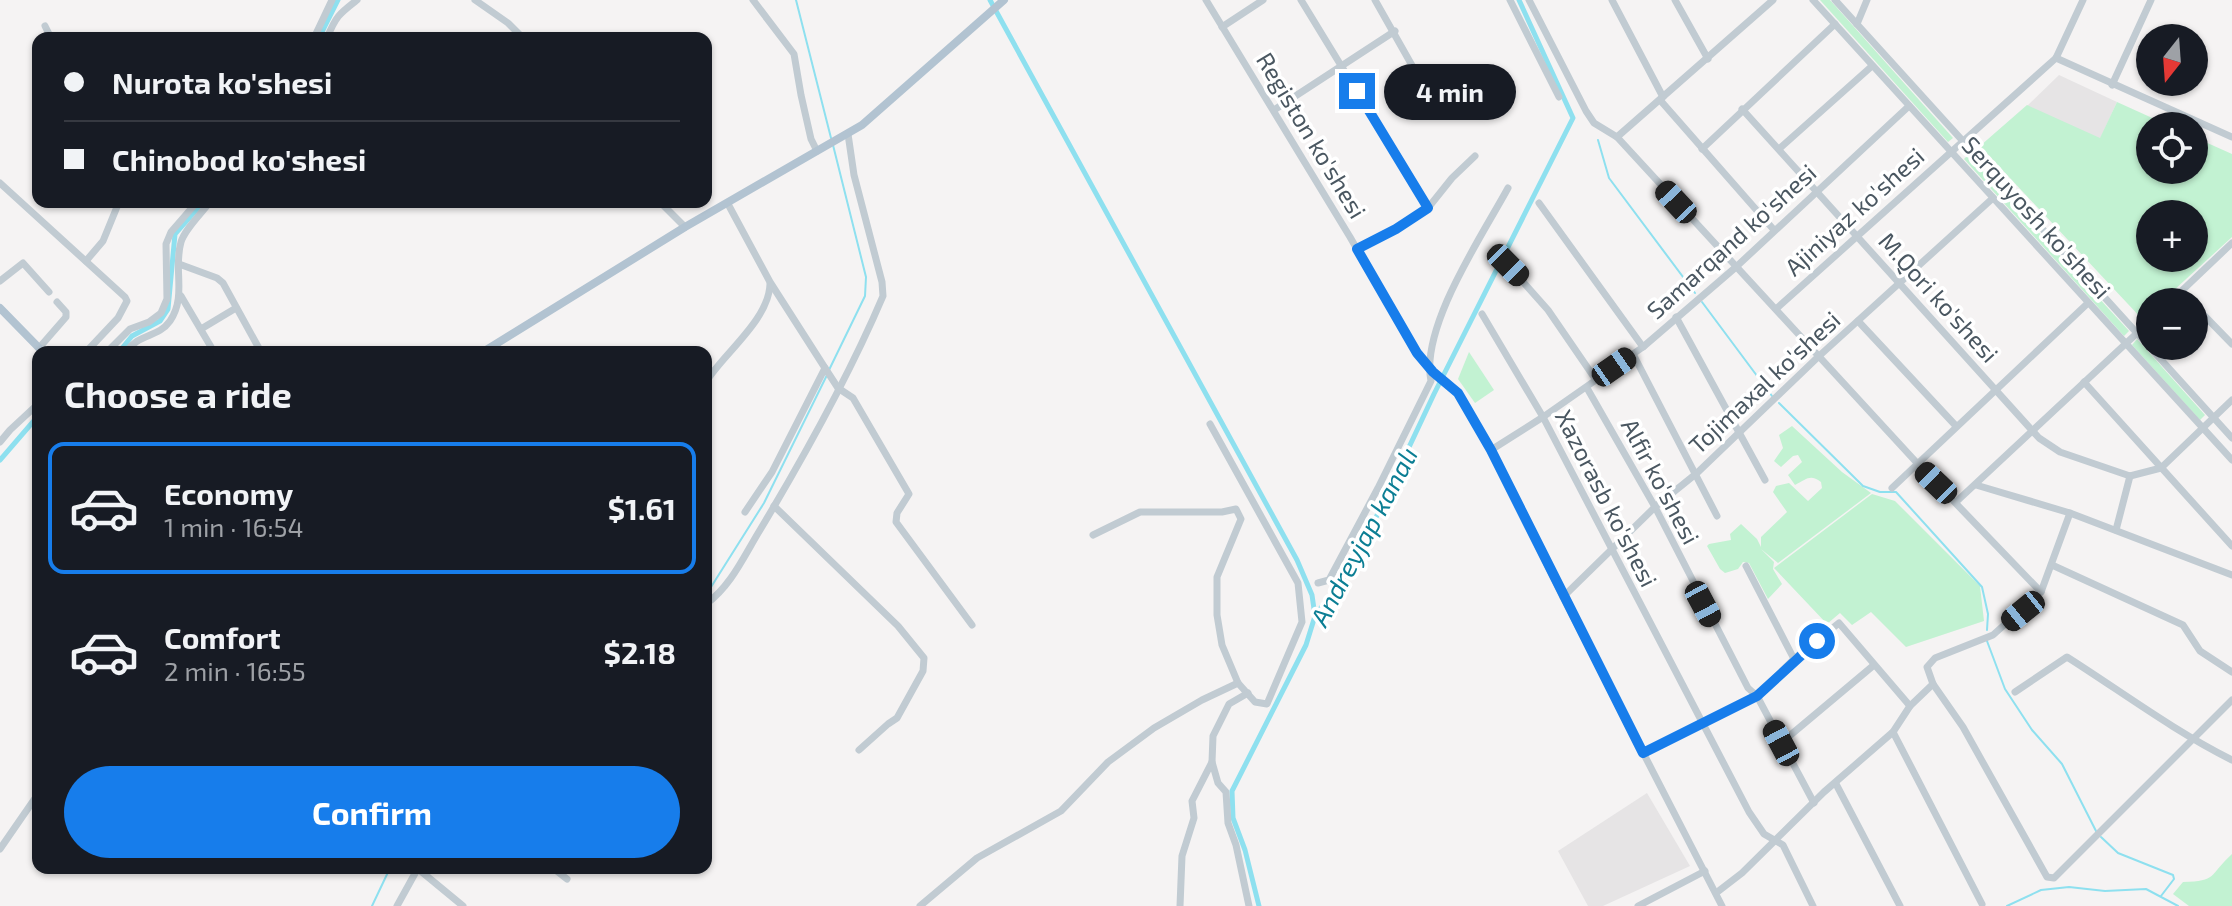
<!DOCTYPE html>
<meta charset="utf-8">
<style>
:root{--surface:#171b24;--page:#20242c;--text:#f1f3f6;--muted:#9ea1a6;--line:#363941;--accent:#177deb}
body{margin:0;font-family:"Exo 2",sans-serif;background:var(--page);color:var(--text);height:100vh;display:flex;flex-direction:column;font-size:30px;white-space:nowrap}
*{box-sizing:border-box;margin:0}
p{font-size:26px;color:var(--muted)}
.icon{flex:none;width:44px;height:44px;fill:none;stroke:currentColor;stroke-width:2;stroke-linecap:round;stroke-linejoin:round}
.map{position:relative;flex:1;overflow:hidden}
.details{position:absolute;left:32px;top:346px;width:680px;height:528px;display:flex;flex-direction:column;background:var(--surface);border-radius:16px;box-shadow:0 2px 6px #0004}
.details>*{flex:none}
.hud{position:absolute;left:32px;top:32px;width:680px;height:176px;border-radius:16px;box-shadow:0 2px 6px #0004;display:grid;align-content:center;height:176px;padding:0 32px;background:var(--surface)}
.needle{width:52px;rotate:197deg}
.tools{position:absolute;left:2136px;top:24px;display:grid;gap:16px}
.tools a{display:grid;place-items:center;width:72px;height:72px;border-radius:50%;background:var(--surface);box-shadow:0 2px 6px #0004;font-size:40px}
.end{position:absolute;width:36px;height:36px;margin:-18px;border:10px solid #177deb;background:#fff;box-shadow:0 0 0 4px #fff}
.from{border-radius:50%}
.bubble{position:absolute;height:56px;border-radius:28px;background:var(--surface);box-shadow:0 2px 6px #0004;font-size:26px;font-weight:700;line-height:56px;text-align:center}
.car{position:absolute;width:24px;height:48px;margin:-24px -12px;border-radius:10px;box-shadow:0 0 6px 2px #0007;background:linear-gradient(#222 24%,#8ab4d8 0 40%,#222 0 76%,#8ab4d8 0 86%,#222 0)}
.hud b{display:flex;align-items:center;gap:28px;height:76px;font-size:30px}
.hud b+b{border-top:2px solid var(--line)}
.hud i{width:20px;height:20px;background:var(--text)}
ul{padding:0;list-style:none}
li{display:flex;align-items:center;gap:24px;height:132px;margin:0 16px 12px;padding:0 16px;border:4px solid transparent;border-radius:16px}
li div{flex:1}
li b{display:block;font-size:30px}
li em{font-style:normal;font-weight:700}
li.selected{border-color:var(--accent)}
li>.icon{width:72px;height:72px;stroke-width:1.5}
h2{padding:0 32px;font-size:36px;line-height:96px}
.cta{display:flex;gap:16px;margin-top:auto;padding:16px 32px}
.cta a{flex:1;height:92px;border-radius:48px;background:var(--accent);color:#fff;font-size:32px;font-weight:700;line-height:92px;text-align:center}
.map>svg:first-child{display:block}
.education{fill:#e6e4e5}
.green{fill:#c2f2d2;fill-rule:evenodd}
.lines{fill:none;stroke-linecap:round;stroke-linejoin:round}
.stream{stroke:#8ee0ef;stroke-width:2}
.canal{stroke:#8ee0ef;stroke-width:5}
.minor{stroke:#c1cbd2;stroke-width:7}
.major{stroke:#b2c3d1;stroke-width:8}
.route{stroke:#177deb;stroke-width:10}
.labels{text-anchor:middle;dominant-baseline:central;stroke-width:7;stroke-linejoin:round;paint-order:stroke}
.street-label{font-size:24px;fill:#4a5761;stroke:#fff}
.water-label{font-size:26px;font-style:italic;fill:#0b7e94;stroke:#fff}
</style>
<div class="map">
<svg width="2232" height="906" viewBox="0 0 2232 906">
<rect width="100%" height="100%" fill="#f5f3f3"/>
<g class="education">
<polygon points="2059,75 2117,102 2100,139 2027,106"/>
<polygon points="1647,793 1690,866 1603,906 1588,906 1558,851"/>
</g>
<g class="green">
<polygon points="1820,0 1830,0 1953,138 1948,142"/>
<path d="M2117,102L2170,126H2150V170H2194V137L2232,154V237L2161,302H2150V312L2142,319L1980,146L2027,105L2100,138ZM2150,214H2194V258H2150Z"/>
<polygon points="1968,155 2129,331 2124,336 1964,159"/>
<polygon points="2137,339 2205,415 2200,420 2132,345"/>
<polygon points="1469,352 1494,390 1475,403 1458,379"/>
<path d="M1792,426L1842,472L1871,493L1778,563L1761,549L1774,562L1773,569L1782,584L1768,599L1749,563L1743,562L1738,569L1725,573L1720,569L1707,546L1709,544L1731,540L1730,534L1741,524L1757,539L1761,547V537L1787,512L1773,492L1776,486L1789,483L1808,501L1822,488L1821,482C1810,474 1807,479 1795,485L1788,475L1802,462L1798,455L1793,456L1781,467L1774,461L1783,448L1779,435Z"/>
<polygon points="1872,494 1895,501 1980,586 1984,621 1906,647 1871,612 1852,625 1840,613 1827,624 1774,568"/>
<path d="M2232,854V906H2189L2173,894L2183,882C2218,881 2208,876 2232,854Z"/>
</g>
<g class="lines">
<g class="stream">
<polyline points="796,0 831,138"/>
<polyline points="1598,140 1609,178 1695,293"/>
<polyline points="1702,302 1772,396"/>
<polyline points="829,370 865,296 866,277 833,145"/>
<polyline points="1779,403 1863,486 1880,492 1896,492 1982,587 1988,614 1987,630"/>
<polyline points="706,595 764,503 827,375"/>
<polyline points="1987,641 2005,689 2032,730 2062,764 2096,831"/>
<polyline points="2101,837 2118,853 2173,875 2174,879 2161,896"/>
<polyline points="372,906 390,868"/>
<polyline points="2007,906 2041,890 2069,887 2105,891 2146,889 2178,906"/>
</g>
<g class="canal">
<polyline points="990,0 1297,560 1312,595 1315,616"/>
<polyline points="319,38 338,0"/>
<polyline points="119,352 132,336 160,321 168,309 175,234 203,202"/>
<polyline points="0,460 38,416"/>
<polyline points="1259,906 1245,850 1233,818 1232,791 1306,645 1315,616 1356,560 1434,394 1573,118 1519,0"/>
</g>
<g class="minor">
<polyline points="475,0 508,23 523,38"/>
<polyline points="753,0 794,54 801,95 811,139 817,151"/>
<polyline points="1206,0 1350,237 1417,353 1433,372 1458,393 1491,450 1563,597 1722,906"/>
<polyline points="1301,0 1428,208"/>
<polyline points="1375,0 1431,99"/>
<polyline points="1510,0 1559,97"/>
<polyline points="1529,0 1586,111 1594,123 1617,137 1917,463 2041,592"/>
<polyline points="1612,0 1663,97"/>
<polyline points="1675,0 1708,59"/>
<polyline points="1813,0 2232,460"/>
<polyline points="1835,0 2232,438"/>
<polyline points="1857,24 1867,0"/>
<polyline points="45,26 51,38"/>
<polyline points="1222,27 1263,0"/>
<polyline points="262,37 263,38"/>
<polyline points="314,38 332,0"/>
<path d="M327,38C336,16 339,14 357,0"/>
<polyline points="2056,58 2232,137"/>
<polyline points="2112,85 2151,0"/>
<polyline points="1660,100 1774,230"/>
<polyline points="1742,109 2039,438 2060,452 2130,476"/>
<polyline points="1274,110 1395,31"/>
<polyline points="1617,137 1773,0"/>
<polyline points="1702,149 1835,24"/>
<polyline points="1779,149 1872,66"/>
<polyline points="0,183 125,297 127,301 118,318 86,352"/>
<polyline points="660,202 685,227"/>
<polyline points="1539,203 1643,347"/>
<polyline points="728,204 770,282 825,368 772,472 745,512"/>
<polyline points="1357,249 1396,229 1428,208 1452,178 1475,156"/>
<polyline points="86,261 103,241 119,202"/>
<polyline points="179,264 217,278 223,283 261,352"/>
<polyline points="1508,265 1548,310 1596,380"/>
<polyline points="0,281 23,263 49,292"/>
<polyline points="181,296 214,352"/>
<polyline points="2170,302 2232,243"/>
<polyline points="2194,305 2232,344"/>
<polyline points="1776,309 2056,58 2083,0"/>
<polyline points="1482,314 1543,417 1749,812 1764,834 1783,845 1813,906"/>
<polyline points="1676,317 1765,480"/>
<polyline points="1858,321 1956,426"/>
<polyline points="201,329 236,308"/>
<polyline points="39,348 66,317 66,312 57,302"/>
<polyline points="107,352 130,329 149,322 161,313 167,299 166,244 171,232 197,202"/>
<path d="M126,352C139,333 158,338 170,321C187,296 173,269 181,242C185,229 201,214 210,202"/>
<polyline points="1633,354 1717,516"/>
<polyline points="825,368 838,388 853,398 909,494 897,513 896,522 972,625"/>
<path d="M706,382C723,354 769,320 770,284"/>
<polyline points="2084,382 2232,546"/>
<polyline points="1587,388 1655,507 1748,688 1757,696 1814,803"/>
<polyline points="0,442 10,430 38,404"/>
<polyline points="1491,450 1543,417 1643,347 1736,267 1909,106"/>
<polyline points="2130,476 2161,468 2232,400"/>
<polyline points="1976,485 2070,513 2232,575"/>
<polyline points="1892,488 2088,303"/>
<polyline points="1956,502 2150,321"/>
<polyline points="774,506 898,626 924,658 923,671 897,718 888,724 859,750"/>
<polyline points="2070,513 2041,592 1993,635 1935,658 1927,667 1933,684 1963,727 2047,877 2054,878 2232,700"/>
<polyline points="2116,530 2130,476"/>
<polyline points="1093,535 1140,512 1222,512 1236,509 1241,519 1217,577 1217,615 1222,645 1238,683 1255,702 1267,704 1302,622 1298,583 1210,424"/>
<polyline points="2052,565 2183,625 2200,651 2232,672"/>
<polyline points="1746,566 1794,659"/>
<path d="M1318,583L1329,580L1378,488L1431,381C1420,327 1482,236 1508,188"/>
<polyline points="1563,597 1655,507 1697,473 1818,357 1993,198"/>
<path d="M706,604C731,586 744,556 760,530C805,455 849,376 883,296L882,282L854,175L848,134"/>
<path d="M2015,692L2067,657C2122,692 2174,731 2232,760"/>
<polyline points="1893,732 1982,904"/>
<polyline points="1781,743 1874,665"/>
<polyline points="1643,753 1757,696 1794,659 1839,623 1910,706"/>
<polyline points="1212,762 1218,783 1226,792 1228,823 1236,845 1249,906"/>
<polyline points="1836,784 1900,906"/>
<polyline points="0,849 38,794"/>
<polyline points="417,868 463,906"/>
<polyline points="553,868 567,879"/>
<polyline points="1716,893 1742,873 1824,792 1893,732 1910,706 1933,684"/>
<polyline points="397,906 418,868"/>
<polyline points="920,906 977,858 1061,811 1108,762 1154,728 1202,700 1238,683"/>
<polyline points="1180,906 1182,856 1194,818 1192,801 1212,762 1213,736 1229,704 1248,693"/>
<polyline points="1638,906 1705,871"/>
</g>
<g class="major">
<polyline points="0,308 43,352"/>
<polyline points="483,352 685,227 862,125 1004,0"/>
</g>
</g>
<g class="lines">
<polyline class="route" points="1357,91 1428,208 1396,229 1357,249 1417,353 1433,372 1458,393 1491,450 1643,753 1757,696 1817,641"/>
</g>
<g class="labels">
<g class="street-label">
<text transform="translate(1312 135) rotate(59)">Registon ko'shesi</text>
<text transform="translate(1854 211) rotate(-42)">Ajiniyaz ko'shesi</text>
<text transform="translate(2037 217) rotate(48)">Serquyosh ko'shesi</text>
<text transform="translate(1731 241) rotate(-42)">Samarqand ko'shesi</text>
<text transform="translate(1939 297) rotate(48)">M.Qori ko'shesi</text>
<text transform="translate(1764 382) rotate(-43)">Tojimaxal ko'shesi</text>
<text transform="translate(1661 481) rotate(62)">Alfir ko'shesi</text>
<text transform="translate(1607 498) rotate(63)">Xazorasb ko'shesi</text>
</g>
<g class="water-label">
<text transform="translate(1363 536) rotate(-62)">Andreyjap kanalı</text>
</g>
</g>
</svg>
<div class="tools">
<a><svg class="needle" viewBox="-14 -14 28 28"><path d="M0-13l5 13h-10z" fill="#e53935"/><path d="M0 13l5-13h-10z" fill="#9ea1a6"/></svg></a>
<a><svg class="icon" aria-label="locate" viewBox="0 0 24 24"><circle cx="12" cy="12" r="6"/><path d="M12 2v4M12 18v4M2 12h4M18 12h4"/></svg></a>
<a>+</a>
<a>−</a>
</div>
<i class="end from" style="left:1817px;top:641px"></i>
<i class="end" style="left:1357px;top:91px"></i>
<div class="bubble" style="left:1384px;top:64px;width:132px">4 min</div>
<i class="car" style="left:1676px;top:202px;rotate:317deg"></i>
<i class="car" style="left:1508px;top:265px;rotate:135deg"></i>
<i class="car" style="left:1614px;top:367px;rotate:55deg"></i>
<i class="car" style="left:1936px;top:483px;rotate:314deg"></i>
<i class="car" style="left:1703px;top:604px;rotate:152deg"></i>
<i class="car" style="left:2023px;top:611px;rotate:231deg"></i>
<i class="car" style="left:1781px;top:743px;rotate:332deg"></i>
<div class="hud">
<b><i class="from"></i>Nurota ko'shesi</b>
<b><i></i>Chinobod ko'shesi</b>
</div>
<section class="details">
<h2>Choose a ride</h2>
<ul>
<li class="selected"><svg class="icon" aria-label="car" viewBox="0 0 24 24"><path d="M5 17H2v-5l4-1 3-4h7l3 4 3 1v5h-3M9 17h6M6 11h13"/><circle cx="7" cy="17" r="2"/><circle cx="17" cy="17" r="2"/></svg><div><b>Economy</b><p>1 min · 16:54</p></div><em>$1.61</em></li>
<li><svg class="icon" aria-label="car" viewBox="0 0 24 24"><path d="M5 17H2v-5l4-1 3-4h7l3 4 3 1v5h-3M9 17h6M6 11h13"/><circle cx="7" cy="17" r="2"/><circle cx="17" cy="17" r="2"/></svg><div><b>Comfort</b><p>2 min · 16:55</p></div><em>$2.18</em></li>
</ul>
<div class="cta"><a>Confirm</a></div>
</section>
</div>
